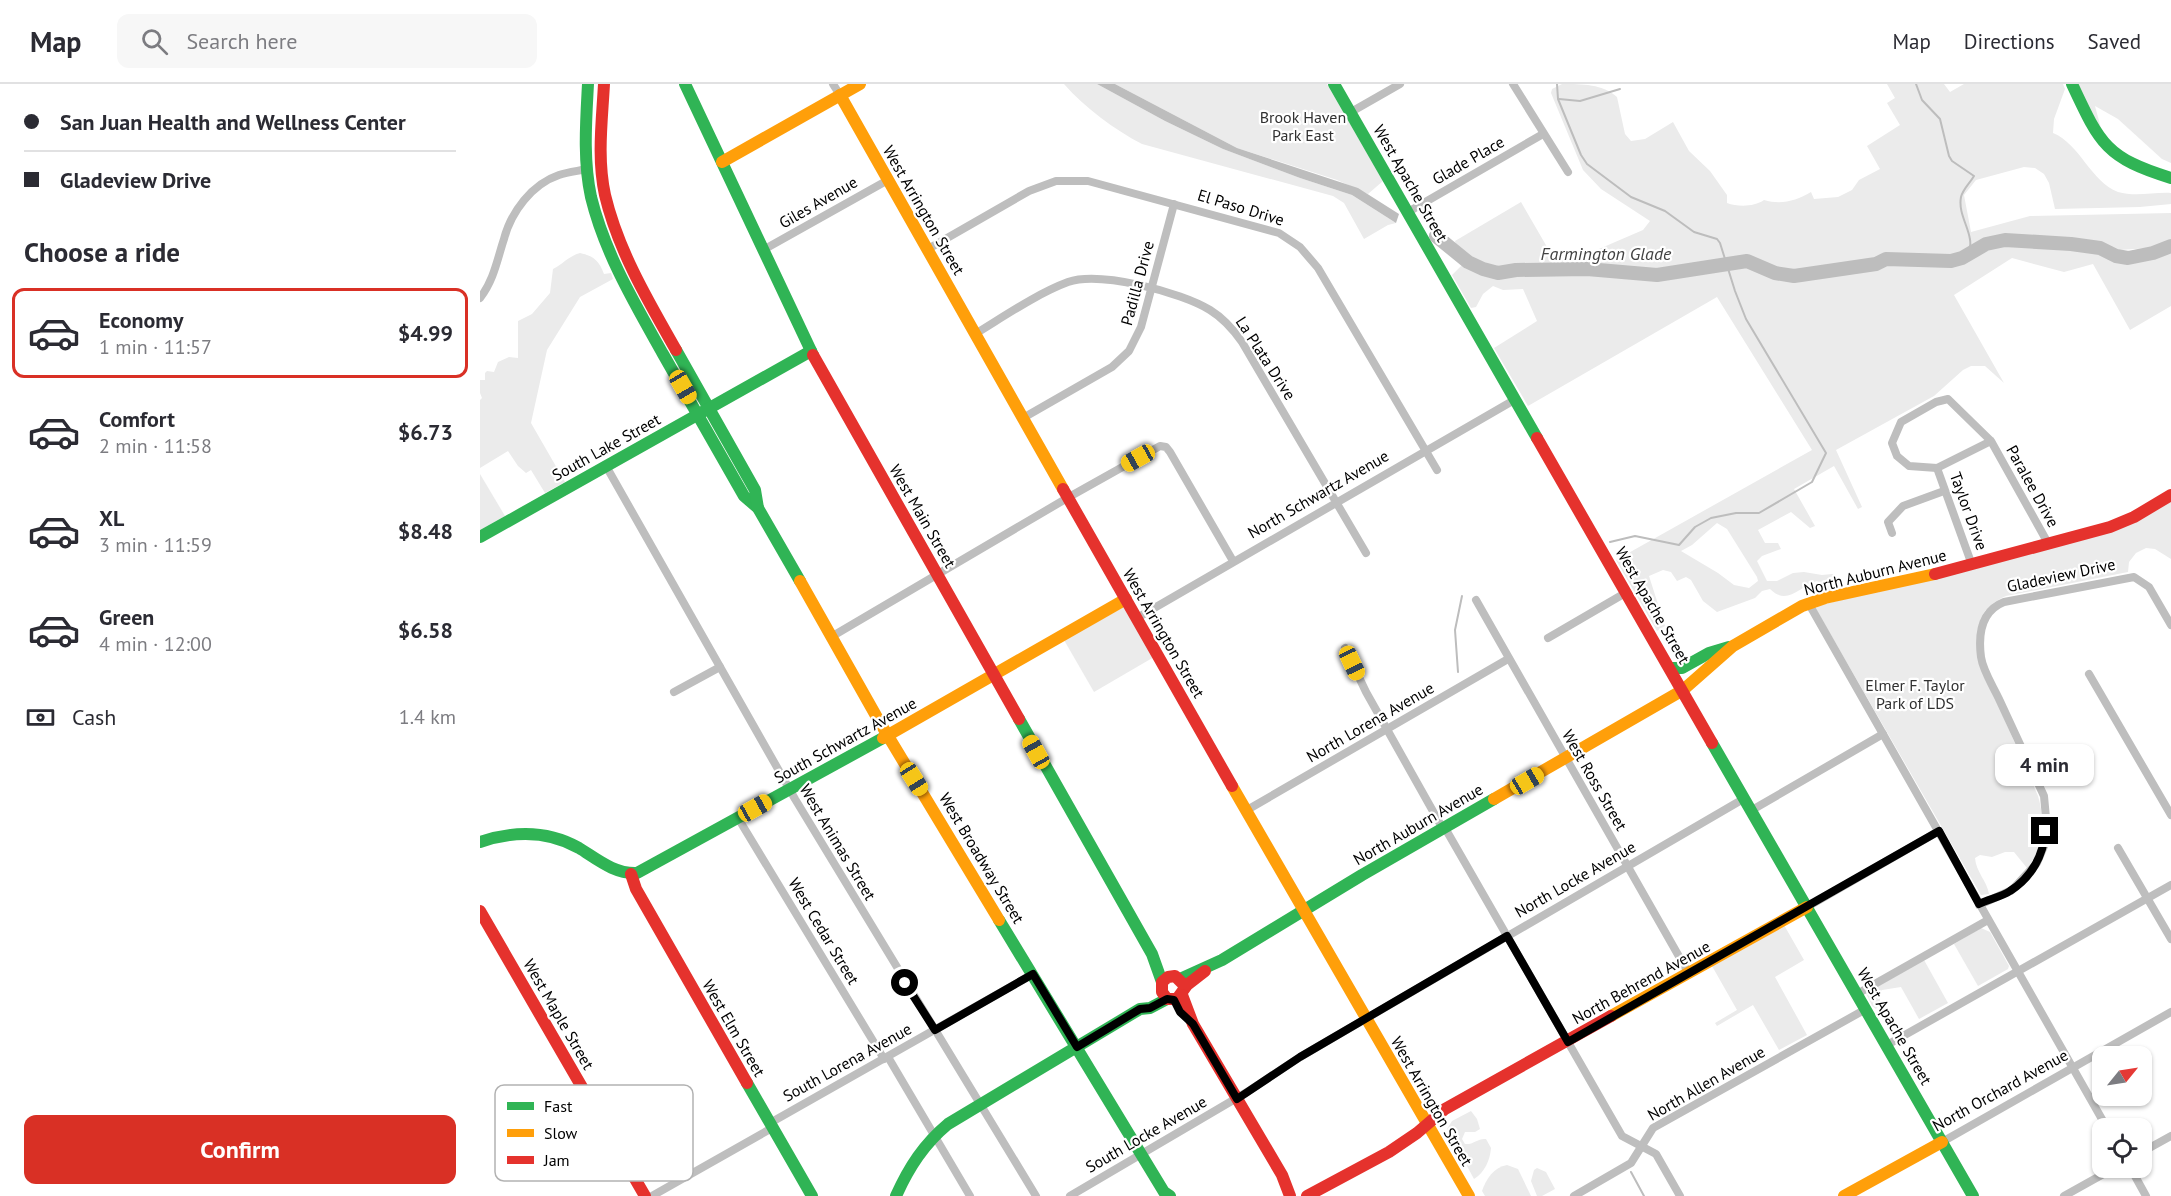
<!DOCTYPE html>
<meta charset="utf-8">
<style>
:root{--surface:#fff;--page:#f7f7f7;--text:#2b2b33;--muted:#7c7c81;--line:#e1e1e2;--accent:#d93025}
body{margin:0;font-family:"PT Sans",sans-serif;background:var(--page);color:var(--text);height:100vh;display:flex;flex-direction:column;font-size:22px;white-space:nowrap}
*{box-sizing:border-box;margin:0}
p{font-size:20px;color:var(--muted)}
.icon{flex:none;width:33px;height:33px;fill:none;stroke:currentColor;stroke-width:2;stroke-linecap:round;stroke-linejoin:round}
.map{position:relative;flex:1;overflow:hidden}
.panel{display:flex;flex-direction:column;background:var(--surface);width:480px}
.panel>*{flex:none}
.banner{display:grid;align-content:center;height:132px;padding:0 24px;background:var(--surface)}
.needle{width:39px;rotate:60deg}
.buttons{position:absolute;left:1612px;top:962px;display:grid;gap:12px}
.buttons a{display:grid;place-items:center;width:60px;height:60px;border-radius:12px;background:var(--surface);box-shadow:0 2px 4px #0004;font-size:30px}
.end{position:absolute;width:27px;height:27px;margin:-14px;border:8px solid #000;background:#fff;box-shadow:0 0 0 3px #fff}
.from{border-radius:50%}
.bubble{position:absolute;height:42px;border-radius:12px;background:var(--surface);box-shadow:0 2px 4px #0004;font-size:20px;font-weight:600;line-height:42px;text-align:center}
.car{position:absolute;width:18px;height:36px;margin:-18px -9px;border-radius:8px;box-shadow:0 0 4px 2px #0007;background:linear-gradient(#f5c518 24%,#345 0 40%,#f5c518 0 76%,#345 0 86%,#f5c518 0)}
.banner b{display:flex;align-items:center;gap:21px;height:57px;font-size:22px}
.banner b+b{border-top:2px solid var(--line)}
.banner i{width:15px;height:15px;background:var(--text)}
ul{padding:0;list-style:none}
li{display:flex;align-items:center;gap:18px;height:90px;margin:0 12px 9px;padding:0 12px;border:3px solid transparent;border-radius:12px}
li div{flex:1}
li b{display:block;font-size:22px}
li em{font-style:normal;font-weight:600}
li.active{border-color:var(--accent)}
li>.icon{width:54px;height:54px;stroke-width:1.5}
h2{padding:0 24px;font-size:27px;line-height:72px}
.pay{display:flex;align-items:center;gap:15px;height:66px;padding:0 24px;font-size:22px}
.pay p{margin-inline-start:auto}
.cta{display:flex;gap:12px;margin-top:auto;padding:12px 24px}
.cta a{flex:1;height:69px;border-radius:12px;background:var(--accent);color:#fff;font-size:24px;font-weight:600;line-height:69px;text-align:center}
header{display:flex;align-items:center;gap:36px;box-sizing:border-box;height:84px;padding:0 30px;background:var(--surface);border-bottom:2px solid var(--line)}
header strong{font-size:28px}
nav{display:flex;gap:33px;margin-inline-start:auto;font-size:21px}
.search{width:420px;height:54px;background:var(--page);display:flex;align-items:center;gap:15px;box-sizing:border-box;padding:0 21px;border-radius:12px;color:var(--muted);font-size:22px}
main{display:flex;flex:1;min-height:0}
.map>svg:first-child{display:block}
.green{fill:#ebebeb;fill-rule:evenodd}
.water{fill:#bdbdbd}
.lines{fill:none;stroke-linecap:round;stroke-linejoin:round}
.stream{stroke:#bdbdbd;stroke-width:2}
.river{stroke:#bdbdbd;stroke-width:14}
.street{stroke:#bebebe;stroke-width:8}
.fast{stroke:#30b455;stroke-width:12}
.slow{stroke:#ff9f0a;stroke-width:12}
.jam{stroke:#e5322d;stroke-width:12}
.route{stroke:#000;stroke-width:8}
.labels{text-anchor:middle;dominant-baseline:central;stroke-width:4.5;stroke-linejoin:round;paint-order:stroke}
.park-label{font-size:16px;fill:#313131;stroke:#fff}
.street-label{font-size:16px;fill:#000;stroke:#fff}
.water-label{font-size:18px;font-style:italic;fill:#424242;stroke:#fff}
.key{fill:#fff;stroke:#b2b2b2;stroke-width:1.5}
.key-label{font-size:16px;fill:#000}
</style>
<header>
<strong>Map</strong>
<div class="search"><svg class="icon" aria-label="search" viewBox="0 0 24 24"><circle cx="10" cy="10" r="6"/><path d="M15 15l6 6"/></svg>Search here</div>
<nav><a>Map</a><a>Directions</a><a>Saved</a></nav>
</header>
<main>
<section class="panel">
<div class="banner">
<b><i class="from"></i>San Juan Health and Wellness Center</b>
<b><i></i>Gladeview Drive</b>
</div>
<h2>Choose a ride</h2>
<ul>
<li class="active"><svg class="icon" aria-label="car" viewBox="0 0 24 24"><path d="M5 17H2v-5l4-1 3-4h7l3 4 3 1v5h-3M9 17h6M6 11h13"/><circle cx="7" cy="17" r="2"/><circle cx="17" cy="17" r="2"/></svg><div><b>Economy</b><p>1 min · 11:57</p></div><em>$4.99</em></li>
<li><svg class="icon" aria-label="car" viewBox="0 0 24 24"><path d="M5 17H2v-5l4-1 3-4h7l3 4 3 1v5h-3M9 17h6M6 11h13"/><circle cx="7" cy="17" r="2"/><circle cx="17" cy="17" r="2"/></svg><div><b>Comfort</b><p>2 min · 11:58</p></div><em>$6.73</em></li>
<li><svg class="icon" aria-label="car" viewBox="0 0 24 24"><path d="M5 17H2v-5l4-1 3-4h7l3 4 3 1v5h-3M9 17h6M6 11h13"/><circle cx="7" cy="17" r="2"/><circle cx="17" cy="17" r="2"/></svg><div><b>XL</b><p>3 min · 11:59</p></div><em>$8.48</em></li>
<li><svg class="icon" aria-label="car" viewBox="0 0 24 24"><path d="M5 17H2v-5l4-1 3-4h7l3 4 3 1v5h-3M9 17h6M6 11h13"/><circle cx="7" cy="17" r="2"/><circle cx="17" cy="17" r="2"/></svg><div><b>Green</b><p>4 min · 12:00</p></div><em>$6.58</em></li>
</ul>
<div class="pay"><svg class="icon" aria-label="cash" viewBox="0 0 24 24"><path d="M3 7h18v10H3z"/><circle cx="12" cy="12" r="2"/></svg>Cash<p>1.4 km</p></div>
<div class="cta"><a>Confirm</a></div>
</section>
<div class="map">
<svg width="1691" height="1112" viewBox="0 0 1691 1112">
<rect width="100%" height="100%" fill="#fff"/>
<g class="green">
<path d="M584,0H617L685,37L743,65L820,94L872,111L916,139L908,141L884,155L864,119L853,112L662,60C635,46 605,24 584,0Z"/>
<polygon points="635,0 847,0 903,97 888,110 857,96 757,64"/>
<path d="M1082,0C1102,0 1123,0 1137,13L1145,50L1151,57L1165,55L1193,38L1209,67L1230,87L1247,111V119C1258,123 1274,123 1284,116C1301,121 1316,117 1331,108L1334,115L1358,113L1372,106L1379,96L1400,85L1387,62L1420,41L1407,19L1415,14L1407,0H1464L1470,8L1484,0H1583L1585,5L1574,35L1573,49C1600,60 1611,98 1638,108C1655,113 1674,108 1691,109V120L1660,123L1575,125L1569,99L1564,90L1555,84L1544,83L1496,96L1484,111L1491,148L1550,132L1691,129V158L1671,164L1639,166L1602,158L1527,153L1511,157L1477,174L1458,176L1408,174L1394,179L1342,184L1314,190L1292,186L1272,174L1264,172L1176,190L1107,184L1070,185L1041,182L1014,185L977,164L975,157L1041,118L1074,175L1098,174L1163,146L1170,137L1121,105L1103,86L1071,9L1072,5Z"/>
<polygon points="1597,0 1691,0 1691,79 1682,75 1638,35 1615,22 1623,52"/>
<path d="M1541,157L1577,163H1602L1619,166L1637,174L1647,175L1665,174L1691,165V222L1650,246L1613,180L1584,188L1532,174L1474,211L1524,299L1505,282H1491L1483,286L1454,312L1356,366L1382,423L1378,425L1354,382L1314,405L1335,442L1330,444L1311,428L1278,446L1285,459H1298L1301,465L1282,472L1277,477L1287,497H1297L1313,489L1324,488L1342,491L1352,490L1363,496L1364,501L1358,507L1340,511L1336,508L1339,499L1337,497C1319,503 1307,522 1290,505L1282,507L1275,514L1237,528L1223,517L1211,496L1206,493L1197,497L1191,488L1183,486L1169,492L1185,542L1177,547L1136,476L1332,366L1237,213L1048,322L1014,264L1057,237L1043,205L1023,206L1013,202L1003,210L996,223L991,224L972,191L982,181L980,176L999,187L1015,193L1033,187H1108L1181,193L1211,186L1233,185L1261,179L1271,180L1301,195H1308L1354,187H1382L1407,178L1470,179L1491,174L1517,161ZM1237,439L1247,445L1277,493L1278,497L1269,504L1254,501L1238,489L1201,467L1212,461Z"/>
<path d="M100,169C113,172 119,176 124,190L131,189L133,195L100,213L67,266L51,339L85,398L65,409L51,386L46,389L38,382L28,367L0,384V316L2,314L0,309V296H5V289L7,287L14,288L18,278L29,273L38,274V237L52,230L70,209L73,185C83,180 89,172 100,169Z"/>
<polygon points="0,390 25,432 0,446"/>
<path d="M1691,415V475L1675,465L1666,464L1656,469L1649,478L1648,488L1526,512C1513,518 1502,526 1499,540L1501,582L1558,712C1565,735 1564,765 1547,784L1534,768H1525L1512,773L1500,771L1495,774C1496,788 1507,797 1509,810L1501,811L1336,525L1337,522L1580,462Z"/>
<polygon points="644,523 674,573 614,608 584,556"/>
<polygon points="1304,841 1324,876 1295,893 1327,951 1299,966 1273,921 1237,942 1235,939 1257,926 1232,882"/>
<polygon points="1501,844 1510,848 1529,882 1528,885 1498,902 1474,860"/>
<path d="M1444,876L1468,919L1439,935L1421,903L1402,906L1400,908C1400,915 1401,919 1396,925L1392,922L1386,909Z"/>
<path d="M991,1027L997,1035L1000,1045L995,1048H985L982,1055L985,1060C993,1061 998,1054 1006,1055L1011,1064C1010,1076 1005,1088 994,1095L967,1045L972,1037Z"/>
<path d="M1027,1081L1038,1085L1051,1112H1005L1002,1107C1006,1095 1014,1083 1027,1081Z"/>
<polygon points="1057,1084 1066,1088 1075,1105 1062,1112 1057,1112 1051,1097 1054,1086"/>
</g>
<polygon class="water" points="617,0 635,0 757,64 878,104 919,130 916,139 872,111 820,94 743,65 685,37"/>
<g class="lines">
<g class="stream">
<polyline points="1077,0 1078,15 1101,71 1107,80 1151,113 1185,127 1214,148 1237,155 1240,159 1255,207 1266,235 1346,369 1332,398 1279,429 1256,429 1231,434 1215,443 1199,461 1155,452 1130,458"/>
<path d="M1436,0L1442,16L1460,35L1469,72L1472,77L1494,92C1490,99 1483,105 1481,113C1477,134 1497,151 1488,171"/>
<polyline points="1079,15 1100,17 1140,5"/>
<polyline points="978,588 975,546 982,512"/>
<polyline points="1151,1088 1164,1112"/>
</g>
<polyline class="river" points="956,152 988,178 1003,185 1018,189 1036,186 1107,185 1177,191 1267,177 1295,189 1314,192 1396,180 1406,175 1471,177 1482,174 1506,160 1525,156 1591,160 1620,164 1636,172 1648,174 1673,169 1691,162"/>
<g class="street">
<polyline points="353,0 360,11"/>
<polyline points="1033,0 1088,88"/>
<polyline points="871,28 920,0"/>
<polyline points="928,128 1063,50"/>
<polyline points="448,165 549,107 576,97 608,97 799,149 820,163 838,184 957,386"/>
<polyline points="283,166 408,96"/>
<path d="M0,214C14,196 17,176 24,155C31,128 52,100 79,91C88,88 98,87 107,85"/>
<path d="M495,250C523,233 558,209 588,198C620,187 701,208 730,226C743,234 753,245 762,258L886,469"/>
<polyline points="543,334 632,283 649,267 661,243 694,120"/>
<polyline points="1511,357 1457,384 1429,382 1417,372 1412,359 1421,338 1456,318 1468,315 1511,357 1569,461"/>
<polyline points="126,382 315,715 556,1112"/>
<polyline points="1457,384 1492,481"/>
<polyline points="1412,449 1408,438 1423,422 1464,407"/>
<polyline points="996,516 1209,890"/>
<polyline points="1329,520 1627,1044"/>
<polyline points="657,534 1036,315"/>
<polyline points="351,553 589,413 680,362 686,363 690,368 753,477"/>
<polyline points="1068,554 1147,508"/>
<polyline points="865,564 886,608 963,745"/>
<polyline points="1609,590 1691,731"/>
<polyline points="194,608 240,583"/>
<polyline points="767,726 1028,575"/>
<polyline points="1272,726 1403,650"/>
<polyline points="258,734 404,975"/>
<polyline points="965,744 1142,1052 1176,1070 1200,1112"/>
<polyline points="1638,764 1691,855"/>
<path d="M1499,821L1532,806L1557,779L1565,760L1566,734L1564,712C1549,680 1534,648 1519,615C1513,602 1503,587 1501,573C1498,550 1501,527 1524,518L1654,493L1669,503L1691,541"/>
<polyline points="1327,823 1459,747"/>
<polyline points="1377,910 1508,836"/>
<polyline points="1407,961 1691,801"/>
<polyline points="408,973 490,1112"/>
<polyline points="290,1039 553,890"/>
<polyline points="1462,1058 1691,928"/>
<polyline points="1662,1068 1691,1052"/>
<polyline points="1650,1083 1666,1112"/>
<polyline points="172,1112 292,1044"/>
<polyline points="590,1112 767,1008 820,973 1265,714"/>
<polyline points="1094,1112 1151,1079 1173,1044 1386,925"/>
<polyline points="1584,1112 1636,1083"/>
</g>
<g class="fast">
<path d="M108,0C106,38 103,76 111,113C125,170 155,220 183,270C210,317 237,365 264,412L278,424L320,497"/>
<polyline points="205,0 333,271"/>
<polyline points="854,0 1057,354"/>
<path d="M1592,0C1620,60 1626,74 1691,94"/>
<polyline points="196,266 275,406 278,424"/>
<polyline points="0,453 331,267"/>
<polyline points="1190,584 1202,584 1229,569 1249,563"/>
<polyline points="539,635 672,870 682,898"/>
<polyline points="1232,659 1493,1112"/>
<path d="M0,758C33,747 67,746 99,764C117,775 134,790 157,789L403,654"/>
<polyline points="519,836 684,1108 690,1112"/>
<polyline points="700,895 742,876 882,791 1014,715"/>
<polyline points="267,999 332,1112"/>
<path d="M416,1112C429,1083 444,1060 468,1040L660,925L670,924L687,915"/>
</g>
<g class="slow">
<polyline points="360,11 583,405"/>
<polyline points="242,78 380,0"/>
<polyline points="320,497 399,637 519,836"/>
<polyline points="403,654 646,515"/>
<polyline points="752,702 989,1112"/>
<polyline points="1014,715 1203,606 1253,562 1322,522 1345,514 1455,490"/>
<polyline points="1131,932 1327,823"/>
<polyline points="1364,1112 1462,1058"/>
</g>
<g class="jam">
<path d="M124,0C122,37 117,74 125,111C138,166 168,217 196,266"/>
<polyline points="333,271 539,635"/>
<polyline points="1057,354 1232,659"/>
<polyline points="583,405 752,702"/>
<polyline points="1455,490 1630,443 1654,433 1691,411"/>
<polyline points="151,790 156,805 267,999"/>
<polyline points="0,827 165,1112"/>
<polyline points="703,900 695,892 688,893 682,898 682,908 687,915 697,915 707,901 725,887"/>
<polyline points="702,911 713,940 802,1091 810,1112"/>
<polyline points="827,1112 909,1068 937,1049 965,1025 1131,932"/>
</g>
</g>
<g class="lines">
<path class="route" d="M425,899L455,946L553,890L597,963L660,925L670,924L687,915L694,916L700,928L713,940L757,1015L820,973L1027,852L1088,958L1459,747L1499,820C1509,815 1521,813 1530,807C1551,794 1564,771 1565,747"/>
</g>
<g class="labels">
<g class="park-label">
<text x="823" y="33">Brook Haven<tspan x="823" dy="18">Park East</tspan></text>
<text x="1435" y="601">Elmer F. Taylor<tspan x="1435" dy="18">Park of LDS</tspan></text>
</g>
<g class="street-label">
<text transform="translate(988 76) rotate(-30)">Glade Place</text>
<text transform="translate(931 99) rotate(60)">West Apache Street</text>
<text transform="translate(338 118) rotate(-30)">Giles Avenue</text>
<text transform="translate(761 123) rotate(17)">El Paso Drive</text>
<text transform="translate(444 126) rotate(60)">West Arrington Street</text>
<text transform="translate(657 199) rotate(-75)">Padilla Drive</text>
<text transform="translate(786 274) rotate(57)">La Plata Drive</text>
<text transform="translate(126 363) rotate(-29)">South Lake Street</text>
<text transform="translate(1553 402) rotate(61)">Paralee Drive</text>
<text transform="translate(838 410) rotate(-30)">North Schwartz Avenue</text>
<text transform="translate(1489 427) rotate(70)">Taylor Drive</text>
<text transform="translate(443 432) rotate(60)">West Main Street</text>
<text transform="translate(1395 488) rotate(-14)">North Auburn Avenue</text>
<text transform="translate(1581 491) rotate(-12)">Gladeview Drive</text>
<text transform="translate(1173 521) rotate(60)">West Apache Street</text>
<text transform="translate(684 549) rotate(60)">West Arrington Street</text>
<text transform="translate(890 638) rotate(-30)">North Lorena Avenue</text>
<text transform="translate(365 656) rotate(-29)">South Schwartz Avenue</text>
<text transform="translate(1115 696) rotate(60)">West Ross Street</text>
<text transform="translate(938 740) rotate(-30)">North Auburn Avenue</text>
<text transform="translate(358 758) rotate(59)">West Animas Street</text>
<text transform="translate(502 774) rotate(59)">West Broadway Street</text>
<text transform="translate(1095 795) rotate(-30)">North Locke Avenue</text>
<text transform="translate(344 847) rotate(59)">West Cedar Street</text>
<text transform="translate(1161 898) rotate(-29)">North Behrend Avenue</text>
<text transform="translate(79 930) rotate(60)">West Maple Street</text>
<text transform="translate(1415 942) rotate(60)">West Apache Street</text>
<text transform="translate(254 944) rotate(60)">West Elm Street</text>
<text transform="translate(367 978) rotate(-29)">South Lorena Avenue</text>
<text transform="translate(1226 999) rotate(-30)">North Allen Avenue</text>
<text transform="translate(1520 1006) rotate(-29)">North Orchard Avenue</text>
<text transform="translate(952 1017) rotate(60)">West Arrington Street</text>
<text transform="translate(666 1050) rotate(-30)">South Locke Avenue</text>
</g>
<g class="water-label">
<text x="1126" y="169">Farmington Glade</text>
</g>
</g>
<rect x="15" y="1001" width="198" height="96" rx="9" class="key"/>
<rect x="27" y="1018" width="27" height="8" fill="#30b455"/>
<rect x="27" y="1045" width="27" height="8" fill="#ff9f0a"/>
<rect x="27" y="1072" width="27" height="8" fill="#e5322d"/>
<g class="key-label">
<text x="64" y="1028">Fast</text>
<text x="64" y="1055">Slow</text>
<text x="64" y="1082">Jam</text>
</g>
</svg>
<div class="buttons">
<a><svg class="needle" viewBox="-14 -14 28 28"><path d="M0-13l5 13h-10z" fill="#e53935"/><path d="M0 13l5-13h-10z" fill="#7c7c81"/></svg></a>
<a><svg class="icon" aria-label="locate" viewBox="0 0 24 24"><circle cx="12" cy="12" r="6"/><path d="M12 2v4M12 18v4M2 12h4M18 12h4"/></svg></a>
</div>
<i class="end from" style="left:425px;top:899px"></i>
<i class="end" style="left:1565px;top:747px"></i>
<div class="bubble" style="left:1515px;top:660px;width:99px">4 min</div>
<i class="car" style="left:203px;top:303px;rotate:150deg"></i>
<i class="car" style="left:658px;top:374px;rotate:241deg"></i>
<i class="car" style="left:872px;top:579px;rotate:155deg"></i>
<i class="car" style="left:556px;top:668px;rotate:331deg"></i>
<i class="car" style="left:434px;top:695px;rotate:148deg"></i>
<i class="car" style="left:1047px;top:697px;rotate:60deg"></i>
<i class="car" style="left:275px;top:724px;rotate:61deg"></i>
</div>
</main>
